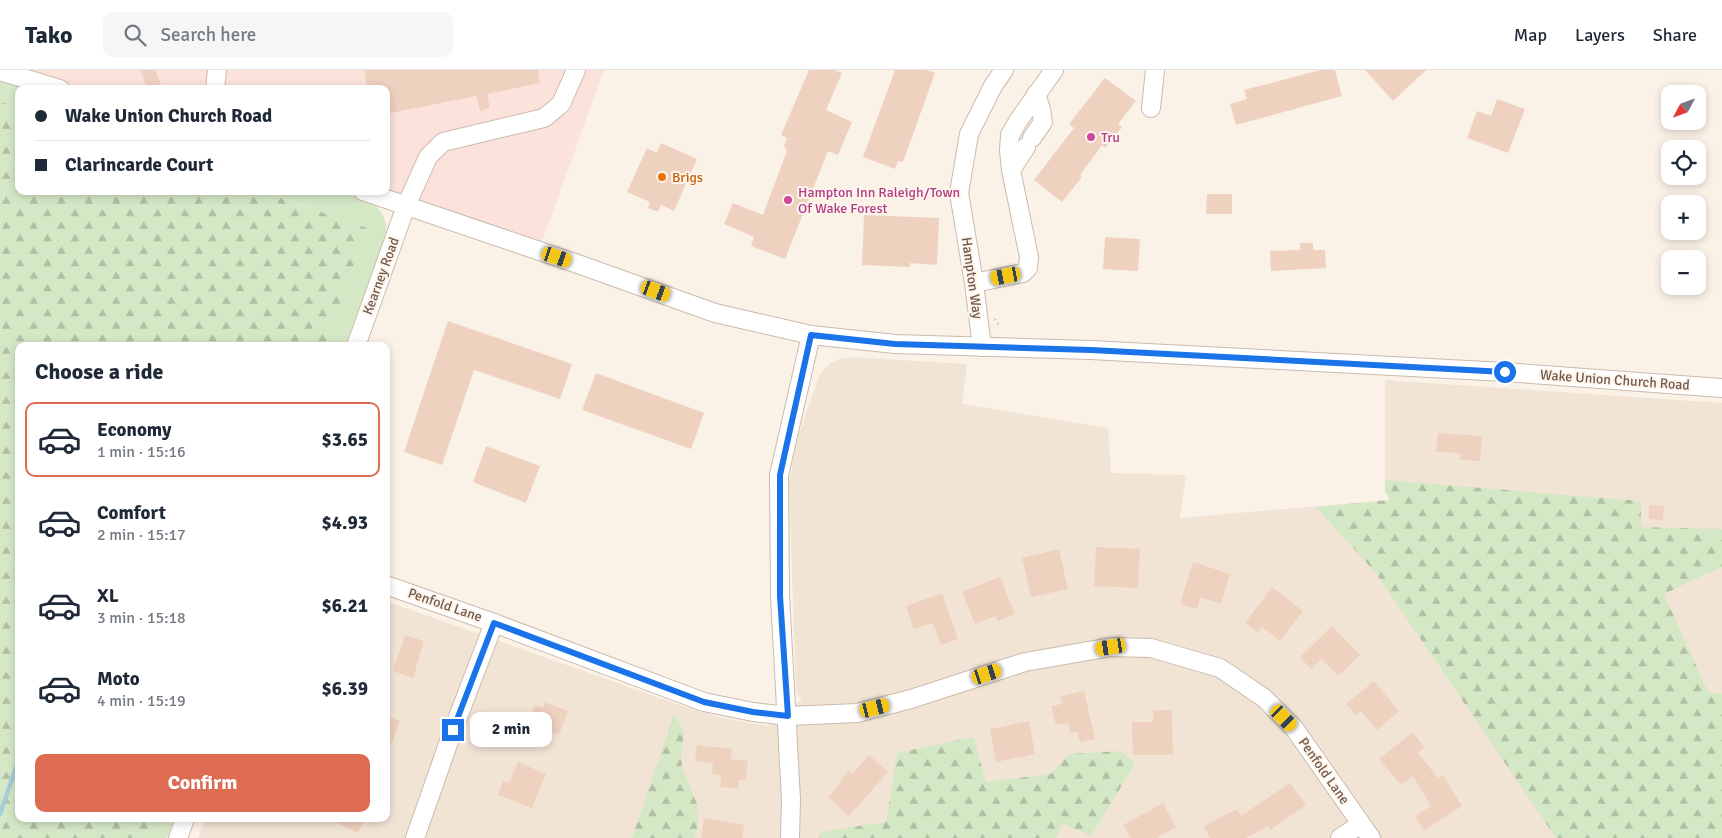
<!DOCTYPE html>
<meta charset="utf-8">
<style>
:root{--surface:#fff;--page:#f6f6f7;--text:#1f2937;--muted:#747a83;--line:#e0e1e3;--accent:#de6c52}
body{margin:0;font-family:Signika,sans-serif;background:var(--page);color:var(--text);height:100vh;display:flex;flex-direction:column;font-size:19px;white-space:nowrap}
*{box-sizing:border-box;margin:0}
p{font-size:16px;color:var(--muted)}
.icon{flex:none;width:28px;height:28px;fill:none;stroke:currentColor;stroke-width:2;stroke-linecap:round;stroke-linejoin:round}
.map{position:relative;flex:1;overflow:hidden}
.details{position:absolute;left:15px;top:272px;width:375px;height:480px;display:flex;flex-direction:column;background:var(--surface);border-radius:10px;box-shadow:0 2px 8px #0003}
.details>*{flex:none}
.banner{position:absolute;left:15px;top:15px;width:375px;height:110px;border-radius:10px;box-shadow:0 2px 8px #0003;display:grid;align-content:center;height:110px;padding:0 20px;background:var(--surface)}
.needle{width:32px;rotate:229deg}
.controls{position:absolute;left:1661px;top:15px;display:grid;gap:10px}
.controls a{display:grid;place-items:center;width:45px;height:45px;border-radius:10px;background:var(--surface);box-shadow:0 2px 8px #0003;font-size:25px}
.end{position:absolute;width:22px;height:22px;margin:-11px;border:6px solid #1a73e8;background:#fff;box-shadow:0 0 0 2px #fff}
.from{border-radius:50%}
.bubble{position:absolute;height:35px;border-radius:10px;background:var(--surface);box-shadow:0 2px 8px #0003;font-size:16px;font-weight:700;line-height:35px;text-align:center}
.car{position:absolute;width:15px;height:30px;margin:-15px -8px;border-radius:6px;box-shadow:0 0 4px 1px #0007;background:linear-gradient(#f5c518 24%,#345 0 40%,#f5c518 0 76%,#345 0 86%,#f5c518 0)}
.banner b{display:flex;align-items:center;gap:18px;height:48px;font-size:19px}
.banner b+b{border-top:1px solid var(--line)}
.banner i{width:12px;height:12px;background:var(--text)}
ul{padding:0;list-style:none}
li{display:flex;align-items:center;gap:15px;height:75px;margin:0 10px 8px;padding:0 10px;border:2px solid transparent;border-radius:10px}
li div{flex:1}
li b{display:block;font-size:19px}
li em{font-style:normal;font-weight:700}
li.current{border-color:var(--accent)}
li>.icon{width:45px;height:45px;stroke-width:1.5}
h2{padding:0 20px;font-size:22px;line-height:60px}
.primary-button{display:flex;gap:10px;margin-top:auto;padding:10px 20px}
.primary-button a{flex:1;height:58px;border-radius:10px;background:var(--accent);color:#fff;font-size:20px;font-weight:700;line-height:58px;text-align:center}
header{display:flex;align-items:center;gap:30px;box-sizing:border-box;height:70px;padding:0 25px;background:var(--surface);border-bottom:1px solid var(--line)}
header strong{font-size:24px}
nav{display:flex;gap:28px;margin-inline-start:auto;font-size:18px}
.search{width:350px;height:45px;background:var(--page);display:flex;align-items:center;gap:12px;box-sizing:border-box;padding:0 18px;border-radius:10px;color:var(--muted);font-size:19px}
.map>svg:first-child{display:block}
.residential{fill:#f2e4d5}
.commercial{fill:#fbe3db}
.grass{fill:#d5e8c6}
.forest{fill:url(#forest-firs)}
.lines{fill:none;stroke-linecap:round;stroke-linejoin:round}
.stream{stroke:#a3cfd5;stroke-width:4.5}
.building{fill:#efd1c0}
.minor-casing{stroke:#ccbaad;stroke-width:20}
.path{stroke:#d4b4a3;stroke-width:2.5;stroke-dasharray:1 4;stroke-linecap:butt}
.minor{stroke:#fff;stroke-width:18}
.route{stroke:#1a73e8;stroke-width:6}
.hotel-dot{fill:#d1479c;stroke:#fef6ed;stroke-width:2}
.food-dot{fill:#e8710a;stroke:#fef6ed;stroke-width:2}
.labels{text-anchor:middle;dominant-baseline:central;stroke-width:4;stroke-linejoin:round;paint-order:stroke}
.hotel-label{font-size:14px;fill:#b23c85;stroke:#fef6ed;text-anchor:start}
.food-label{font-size:14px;fill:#c56008;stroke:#fef6ed;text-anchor:start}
.street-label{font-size:14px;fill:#73594c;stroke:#fef6ed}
</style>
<header>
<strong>Tako</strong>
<div class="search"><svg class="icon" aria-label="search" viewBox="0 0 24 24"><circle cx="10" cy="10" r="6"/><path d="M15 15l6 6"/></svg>Search here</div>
<nav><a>Map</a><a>Layers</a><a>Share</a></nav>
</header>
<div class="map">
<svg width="1722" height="768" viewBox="0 0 1722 768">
<defs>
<pattern id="forest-firs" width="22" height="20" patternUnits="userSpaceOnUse" patternTransform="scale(1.25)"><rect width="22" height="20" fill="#d5e8c6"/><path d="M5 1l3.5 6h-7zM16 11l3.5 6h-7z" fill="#b1bfa3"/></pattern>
</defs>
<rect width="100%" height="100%" fill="#fbf2e7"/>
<polygon class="residential" points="851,287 967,294 962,334 1108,358 1111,403 1186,405 1180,448 1390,430 1385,421 1385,310 1722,333 1722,768 198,768 205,749 386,749 386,531 677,634 722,648 768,656 802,629 796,622 789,412 798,366 820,304 829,294 840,289"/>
<polygon class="commercial" points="25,0 604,0 542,172 434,139 386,121 386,19 82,19"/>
<g class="grass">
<polygon points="0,9 30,19 19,19 19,38 0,31"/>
<path d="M260,121C292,121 379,111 386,155C387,160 385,166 384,171L345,276H325L367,158Z"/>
<polygon points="159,749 174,749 167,768 152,768"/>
</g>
<g class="forest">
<polygon points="0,31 19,38 19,121 260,121 367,158 325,276 19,276 19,749 159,749 152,768 0,768"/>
<polygon points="1385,410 1641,431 1641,457 1722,459 1722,497 1664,524 1708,622 1722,624 1722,768 1556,768 1375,502 1316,437 1390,430 1385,421"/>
<polygon points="674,644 680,654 684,665 681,684 682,697 697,734 698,756 694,768 632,768"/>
<polygon points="974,667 986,712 1051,704 1069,684 1121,681 1135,694 1091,766 1063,754 1056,768 819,768 820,762 886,752 897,683"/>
</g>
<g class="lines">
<polyline class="stream" points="0,744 19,689"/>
</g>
<g class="building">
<polygon points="140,0 155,0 161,14 148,19"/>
<polygon points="364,0 538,0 540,13 487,24 490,38 480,41 476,26 386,44 386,19 367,19"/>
<polygon points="809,0 835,0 842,3 826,40 852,52 838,85 828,81 785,189 751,176 754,167 724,154 733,133 763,145 787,81 784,76 787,68 781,65"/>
<polygon points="895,0 927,0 935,3 903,92 898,91 895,99 863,87"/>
<polygon points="1321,0 1335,0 1342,26 1236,55 1230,34 1247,29 1244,20"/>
<polygon points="1365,0 1426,0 1393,31"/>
<polygon points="1105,8 1136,31 1118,54 1122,57 1105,78 1102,75 1080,105 1082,107 1062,132 1034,110 1074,58 1069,54"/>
<polygon points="1497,29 1525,39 1508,83 1467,68 1477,41 1491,46"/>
<polygon points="661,73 697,89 674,141 661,135 658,142 648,138 650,132 627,122 647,78 657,83"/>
<polygon points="1207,124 1232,124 1232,144 1206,144"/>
<polygon points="864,145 939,148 937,195 910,193 910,197 862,195"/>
<polygon points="1105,167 1140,169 1138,201 1103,199"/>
<polygon points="1300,173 1313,173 1313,180 1325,180 1326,198 1271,201 1270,181 1300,180"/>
<polygon points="448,251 572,294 560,329 474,300 442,395 404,382"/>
<polygon points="596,303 704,343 691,379 582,340"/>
<polygon points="1438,363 1482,366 1480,391 1460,390 1461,383 1436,382"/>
<polygon points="486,376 540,396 526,433 473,412"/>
<polygon points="1649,435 1664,436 1663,450 1649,449"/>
<polygon points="1096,477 1140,479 1138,518 1094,516"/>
<polygon points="1059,479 1068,519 1031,527 1022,488"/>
<polygon points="1193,492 1230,504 1221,534 1200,527 1197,539 1180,534"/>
<polygon points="1000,507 1015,544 998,551 996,546 975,554 962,522"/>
<polygon points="1272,517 1303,541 1280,571 1262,557 1258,563 1245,553"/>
<polygon points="942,523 958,569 941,575 933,553 914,559 906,536"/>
<polygon points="1332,556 1360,585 1338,606 1322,589 1311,599 1300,587"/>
<polygon points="405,565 424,571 413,608 393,601"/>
<polygon points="1374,611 1399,641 1377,660 1361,641 1356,645 1346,634"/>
<polygon points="1084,621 1095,669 1080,672 1077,662 1070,663 1068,653 1056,655 1051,636 1062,634 1060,626"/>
<polygon points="545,632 568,641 559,665 550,662 547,669 525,660 535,635 543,638"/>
<polygon points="1153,640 1172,640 1173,685 1133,685 1132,652 1153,652"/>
<polygon points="386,646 400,651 387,685 386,685"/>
<polygon points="1029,651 1035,684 996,692 990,659"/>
<polygon points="1413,662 1424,677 1418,683 1438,708 1443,705 1462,736 1424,760 1415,746 1431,736 1413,706 1401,715 1379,689"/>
<polygon points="697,675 732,679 731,689 748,691 746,710 739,710 738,719 720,717 721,705 712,704 713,693 695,691"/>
<polygon points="869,685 888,702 849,746 828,727 842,712 840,710 849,701 852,704"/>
<polygon points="518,692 546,704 532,738 498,725 503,711 509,713"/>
<polygon points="1290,713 1306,735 1270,760 1268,756 1246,768 1210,768 1204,756 1237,739 1241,746"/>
<polygon points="1163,733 1176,757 1157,768 1131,768 1123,755"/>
<polygon points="704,748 744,755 742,768 701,768"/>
<polygon points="329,749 365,749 358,763"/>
</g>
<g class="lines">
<g class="minor-casing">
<g id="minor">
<polyline points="0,1 60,19"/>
<polyline points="215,19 217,0"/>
<polyline points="1151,38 1155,0"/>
<polyline points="1032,68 1043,52 1041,39 1036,24"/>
<polyline points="1011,100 1026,77"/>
<polyline points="363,121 575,193 715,243 811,265 895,274 1091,280 1505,302 1722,318"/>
<polyline points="974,213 1023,203 1028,198 1029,187 1011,100 1009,80 1010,65 1018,51 1054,0"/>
<polyline points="356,276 406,136 428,87 443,72 544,48 561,34 576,0"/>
<polyline points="982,277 974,213 959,123 969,64 993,16 1004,0"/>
<polyline points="386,515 494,553 704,632 753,642 788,646 857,643 911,629 1025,592 1111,577 1151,578 1220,598 1264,628 1294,658 1371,768"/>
<polyline points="178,768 185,749"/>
<polyline points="415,768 453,660 494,553"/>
<polyline points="790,768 791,730 780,526 779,405 811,265"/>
<polyline points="1340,768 1361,754"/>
</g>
</g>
<polyline class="path" points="995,249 999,255"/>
<use href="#minor" class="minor"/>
</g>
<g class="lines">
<polyline class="route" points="453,660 494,553 704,632 753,642 788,646 780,526 780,405 811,265 895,274 1091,280 1505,302"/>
</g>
<g class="hotel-dot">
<circle cx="1091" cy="67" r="5"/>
<circle cx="788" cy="130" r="5"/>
</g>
<circle class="food-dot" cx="662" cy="107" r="5"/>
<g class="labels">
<g class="hotel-label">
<text x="1101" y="67">Tru</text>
<text x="798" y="122">Hampton Inn Raleigh/Town<tspan x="798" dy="16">Of Wake Forest</tspan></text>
</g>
<g class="food-label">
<text x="672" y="107">Brigs</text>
</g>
<g class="street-label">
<text transform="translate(381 206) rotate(-70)">Kearney Road</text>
<text transform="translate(972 208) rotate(82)">Hampton Way</text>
<text transform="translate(1615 310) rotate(4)">Wake Union Church Road</text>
<text transform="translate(445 535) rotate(19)">Penfold Lane</text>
<text transform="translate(1324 701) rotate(55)">Penfold Lane</text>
</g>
</g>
</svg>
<div class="controls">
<a><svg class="needle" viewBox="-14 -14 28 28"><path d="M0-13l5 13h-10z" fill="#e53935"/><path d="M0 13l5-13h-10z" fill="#747a83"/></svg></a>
<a><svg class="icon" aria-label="locate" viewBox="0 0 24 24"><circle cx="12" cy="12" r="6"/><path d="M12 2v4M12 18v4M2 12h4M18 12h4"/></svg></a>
<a>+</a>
<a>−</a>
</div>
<i class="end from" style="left:1505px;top:302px"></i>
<i class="end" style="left:453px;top:660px"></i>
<div class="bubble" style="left:470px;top:642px;width:82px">2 min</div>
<i class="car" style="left:557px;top:187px;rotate:109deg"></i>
<i class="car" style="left:1006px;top:206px;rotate:259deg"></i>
<i class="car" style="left:656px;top:221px;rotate:110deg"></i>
<i class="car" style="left:1111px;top:577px;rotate:261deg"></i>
<i class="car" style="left:987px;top:604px;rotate:72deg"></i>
<i class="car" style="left:875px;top:638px;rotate:76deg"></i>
<i class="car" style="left:1284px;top:648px;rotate:136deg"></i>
<div class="banner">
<b><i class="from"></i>Wake Union Church Road</b>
<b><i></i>Clarincarde Court</b>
</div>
<section class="details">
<h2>Choose a ride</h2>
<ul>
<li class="current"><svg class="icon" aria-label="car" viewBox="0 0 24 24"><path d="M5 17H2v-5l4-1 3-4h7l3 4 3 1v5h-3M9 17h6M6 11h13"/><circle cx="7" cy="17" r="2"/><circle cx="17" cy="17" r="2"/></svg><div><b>Economy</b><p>1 min · 15:16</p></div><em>$3.65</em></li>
<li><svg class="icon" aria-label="car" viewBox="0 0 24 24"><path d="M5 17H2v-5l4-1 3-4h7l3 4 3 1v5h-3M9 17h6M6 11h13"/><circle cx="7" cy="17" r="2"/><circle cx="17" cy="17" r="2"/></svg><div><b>Comfort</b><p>2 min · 15:17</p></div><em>$4.93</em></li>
<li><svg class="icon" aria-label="car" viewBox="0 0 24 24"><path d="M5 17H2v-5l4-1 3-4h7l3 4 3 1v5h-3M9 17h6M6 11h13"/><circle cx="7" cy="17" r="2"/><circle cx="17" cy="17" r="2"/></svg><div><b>XL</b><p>3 min · 15:18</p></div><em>$6.21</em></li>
<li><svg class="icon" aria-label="car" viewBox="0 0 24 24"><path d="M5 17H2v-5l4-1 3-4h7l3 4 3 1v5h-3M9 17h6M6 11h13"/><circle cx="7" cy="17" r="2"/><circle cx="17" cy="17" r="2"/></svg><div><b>Moto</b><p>4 min · 15:19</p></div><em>$6.39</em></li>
</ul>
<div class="primary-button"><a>Confirm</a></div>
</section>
</div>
